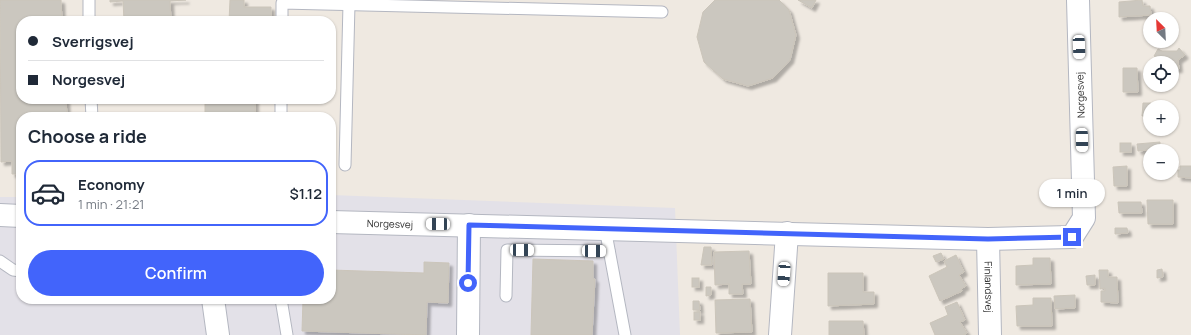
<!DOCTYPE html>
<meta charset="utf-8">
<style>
:root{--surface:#fff;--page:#f6f6f7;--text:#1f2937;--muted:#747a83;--line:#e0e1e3;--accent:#4264fb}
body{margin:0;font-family:Manrope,sans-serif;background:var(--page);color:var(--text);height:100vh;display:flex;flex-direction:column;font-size:15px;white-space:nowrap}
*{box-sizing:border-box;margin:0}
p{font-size:13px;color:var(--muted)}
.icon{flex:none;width:22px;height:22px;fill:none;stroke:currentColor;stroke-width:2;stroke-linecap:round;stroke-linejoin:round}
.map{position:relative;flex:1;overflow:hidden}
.drawer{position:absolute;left:16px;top:112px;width:320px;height:192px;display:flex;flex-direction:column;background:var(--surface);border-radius:16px;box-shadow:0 1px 3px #0004}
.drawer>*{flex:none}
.top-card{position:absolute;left:16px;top:16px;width:320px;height:88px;border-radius:16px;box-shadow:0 1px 3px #0004;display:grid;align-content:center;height:88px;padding:0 12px;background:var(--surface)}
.needle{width:26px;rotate:336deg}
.tools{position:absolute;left:1143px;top:12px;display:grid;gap:8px}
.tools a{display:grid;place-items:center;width:36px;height:36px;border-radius:50%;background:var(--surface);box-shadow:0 1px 3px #0004;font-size:20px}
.end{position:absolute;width:18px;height:18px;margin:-9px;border:5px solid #4264fb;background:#fff;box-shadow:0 0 0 2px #fff}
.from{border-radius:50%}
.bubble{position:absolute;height:28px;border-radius:14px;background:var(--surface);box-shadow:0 1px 3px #0004;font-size:13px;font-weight:600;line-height:28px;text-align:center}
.car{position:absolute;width:12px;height:24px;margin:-12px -6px;border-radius:5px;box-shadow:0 0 3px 1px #0007;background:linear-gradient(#fff 24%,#345 0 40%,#fff 0 76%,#345 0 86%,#fff 0)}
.top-card b{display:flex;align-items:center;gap:14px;height:38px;font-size:15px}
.top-card b+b{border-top:1px solid var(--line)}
.top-card i{width:10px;height:10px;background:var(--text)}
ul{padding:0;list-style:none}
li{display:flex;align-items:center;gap:12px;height:66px;margin:0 8px 6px;padding:0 4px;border:2px solid transparent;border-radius:16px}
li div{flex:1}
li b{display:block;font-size:15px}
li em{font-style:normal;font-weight:600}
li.on{border-color:var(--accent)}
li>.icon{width:36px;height:36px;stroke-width:1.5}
h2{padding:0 12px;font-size:18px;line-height:48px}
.action{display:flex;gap:8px;margin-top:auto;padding:8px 12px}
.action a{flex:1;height:46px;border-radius:24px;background:var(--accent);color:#fff;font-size:16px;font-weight:600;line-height:46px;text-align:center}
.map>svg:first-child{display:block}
.industrial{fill:#e3e1e8}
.building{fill:#cbc7bf;stroke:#cbc5ba;filter:url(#shadow)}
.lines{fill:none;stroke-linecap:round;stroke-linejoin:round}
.lane-casing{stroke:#b4b7c1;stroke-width:13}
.street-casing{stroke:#b4b7c1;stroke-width:24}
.lane{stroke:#fff;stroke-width:11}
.street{stroke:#fff;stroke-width:22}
.route{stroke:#4264fb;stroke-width:5}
.labels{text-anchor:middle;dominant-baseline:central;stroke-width:3;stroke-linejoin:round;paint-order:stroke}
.street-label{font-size:10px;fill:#2e2e2e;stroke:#fff}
</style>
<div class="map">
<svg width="1191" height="335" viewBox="0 0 1191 335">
<defs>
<filter id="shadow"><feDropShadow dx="3.5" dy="3.5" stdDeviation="1" flood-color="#0004"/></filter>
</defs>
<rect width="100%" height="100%" fill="#efe9e1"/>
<polygon class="industrial" points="331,195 675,208 680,335 0,335 0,197 21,197 21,299 331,299"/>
<g class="building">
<polygon points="0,0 61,0 62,21 21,21 21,99 66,99 67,117 21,117 21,174 12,174 12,161 1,162"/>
<polygon points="110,0 186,0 170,1 171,21 124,21 123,1 110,2"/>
<polygon points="230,0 244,0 244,7 271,7 271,21 229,21"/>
<polygon points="715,0 779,0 789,10 796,35 790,60 773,78 748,86 723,79 704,62 697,37 703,12"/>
<polygon points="798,0 816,0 812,8"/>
<polygon points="1142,0 1143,6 1150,6 1151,15 1119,17 1119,2"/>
<polygon points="1179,48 1185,55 1178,60 1179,69 1172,69 1172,63 1161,63 1161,60 1154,56 1158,49 1162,51 1177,51"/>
<polygon points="1123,68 1137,68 1138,92 1123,92"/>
<rect x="205" y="99" width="50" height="18"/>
<polygon points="1143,103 1151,103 1150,116 1142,116"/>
<polygon points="1160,142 1160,149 1138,151 1137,144"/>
<rect x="1120" y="143" width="11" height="9"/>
<polygon points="1127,166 1127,186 1114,186 1113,167"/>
<polygon points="1180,166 1191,166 1191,178 1178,177 1178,170 1180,170"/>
<polygon points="1147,200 1173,200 1173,224 1148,224"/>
<polygon points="1118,202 1141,202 1142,213 1119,213"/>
<polygon points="1115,228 1127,228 1128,233 1115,234"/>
<polygon points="704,247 711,247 712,265 701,265"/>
<polygon points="749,251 751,284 742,284 743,294 729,294 729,284 715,285 714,252"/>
<polygon points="941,253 944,259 936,262 933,256"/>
<polygon points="956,255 964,272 959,275 966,286 961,289 962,291 940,301 929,276 947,267 944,261"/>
<polygon points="1033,258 1050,258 1051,284 1016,285 1016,266 1033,265"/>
<polygon points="533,259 593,261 593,279 595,279 592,335 531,335"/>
<polygon points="424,262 449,263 448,303 427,302 426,335 302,331 303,299 331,299 331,270 424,273"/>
<polygon points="1162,269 1163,277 1157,278 1157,270"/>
<polygon points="1099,270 1108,270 1108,277 1117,277 1118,303 1101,302 1101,291 1105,291 1105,288 1100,289"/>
<polygon points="828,273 863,273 863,292 874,292 874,304 828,306"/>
<polygon points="1095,275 1095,285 1087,285 1086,276"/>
<rect x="692" y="278" width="7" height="9"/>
<polygon points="706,287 711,287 711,295 706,296"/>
<polygon points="1075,295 1075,308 1055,309 1054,296"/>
<polygon points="1033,298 1051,298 1052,326 1017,326 1016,306 1033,305"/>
<polygon points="750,299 752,332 716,333 715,300"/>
<polygon points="693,301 699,301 700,310 693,310"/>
<polygon points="957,302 965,320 960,322 967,333 963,335 935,335 930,323 948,315 945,307"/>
<rect x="694" y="312" width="6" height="8"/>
<polygon points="829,321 863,321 864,335 829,335"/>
</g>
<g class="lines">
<g class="lane-casing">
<g id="lane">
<polyline points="89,0 89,21"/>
<polyline points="282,21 282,3 662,12"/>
<polyline points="91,99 92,117"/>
<polyline points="281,117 281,99"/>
<polyline points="345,165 349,4"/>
<polyline points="605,228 625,335"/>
<polyline points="0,261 13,270 21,271"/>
<polyline points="506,296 507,250 609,251"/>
<polyline points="281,299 287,335"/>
</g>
</g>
<g class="street-casing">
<g id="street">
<polyline points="0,215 21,216"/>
<path id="s1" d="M331,222L988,239L1072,237L1084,218L1078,0"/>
<path id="s2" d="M988,239L990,335"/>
<polyline points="213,299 218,335"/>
<polyline points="468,335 469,225"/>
<polyline points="780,335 787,233"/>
</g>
</g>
<use href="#lane" class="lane"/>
<use href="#street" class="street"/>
</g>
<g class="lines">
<polyline class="route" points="468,283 469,225 988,239 1072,237"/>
</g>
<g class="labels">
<g class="street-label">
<text transform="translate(1080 95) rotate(-92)">Norgesvej</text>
<text stroke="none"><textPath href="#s1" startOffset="59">Norgesvej</textPath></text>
<text stroke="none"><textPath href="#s2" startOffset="48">Finlandsvej</textPath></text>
</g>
</g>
</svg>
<div class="tools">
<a><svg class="needle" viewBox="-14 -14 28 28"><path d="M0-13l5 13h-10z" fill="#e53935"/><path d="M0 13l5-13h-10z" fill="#747a83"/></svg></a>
<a><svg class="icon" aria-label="locate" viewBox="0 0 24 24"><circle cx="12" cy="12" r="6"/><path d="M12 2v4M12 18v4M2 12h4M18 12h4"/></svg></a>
<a>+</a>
<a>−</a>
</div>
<i class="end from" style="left:468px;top:283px"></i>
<i class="end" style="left:1072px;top:237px"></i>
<div class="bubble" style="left:1039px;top:179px;width:66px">1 min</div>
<i class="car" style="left:1079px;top:47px;rotate:178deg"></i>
<i class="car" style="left:1082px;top:140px;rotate:179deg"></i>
<i class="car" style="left:438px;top:224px;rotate:271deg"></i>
<i class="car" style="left:522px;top:250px;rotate:91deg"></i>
<i class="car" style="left:594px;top:251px;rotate:91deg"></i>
<i class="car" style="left:784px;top:274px;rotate:184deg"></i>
<div class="top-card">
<b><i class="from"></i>Sverrigsvej</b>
<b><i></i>Norgesvej</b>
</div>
<section class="drawer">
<h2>Choose a ride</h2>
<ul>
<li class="on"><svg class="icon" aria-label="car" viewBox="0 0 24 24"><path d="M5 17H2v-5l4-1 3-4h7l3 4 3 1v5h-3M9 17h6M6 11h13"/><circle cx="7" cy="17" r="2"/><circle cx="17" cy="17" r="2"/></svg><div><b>Economy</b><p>1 min · 21:21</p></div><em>$1.12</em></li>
</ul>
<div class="action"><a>Confirm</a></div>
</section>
</div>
